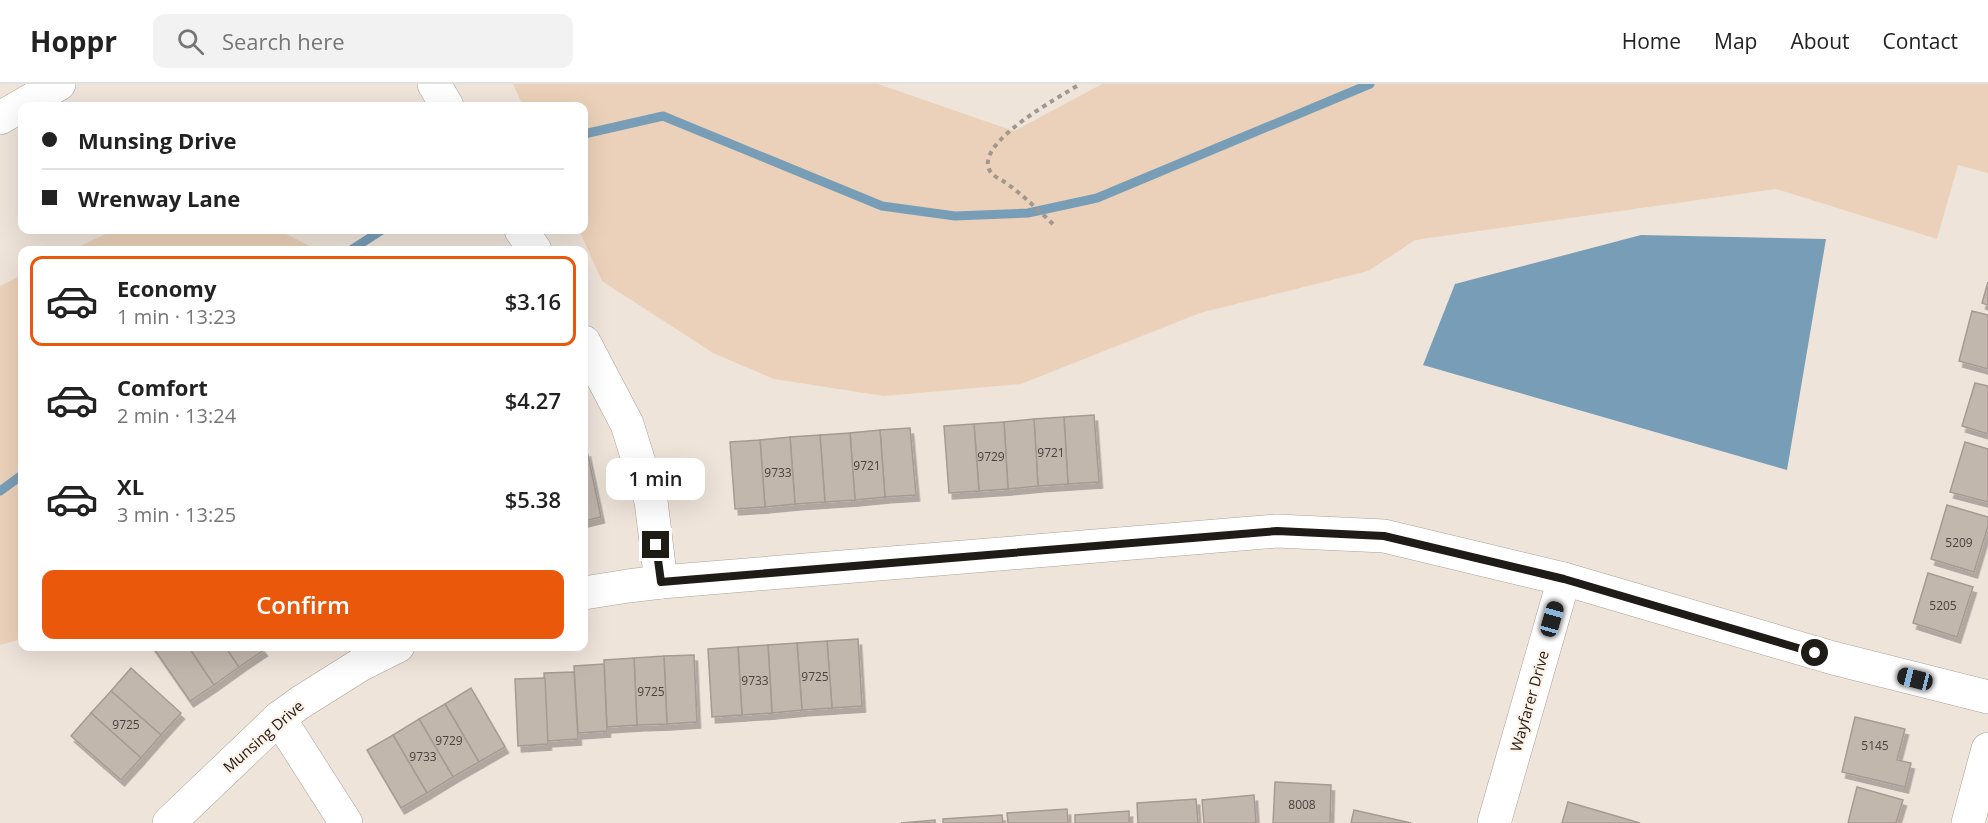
<!DOCTYPE html>
<meta charset="utf-8">
<style>
:root{--surface:#fff;--page:#f2f2f2;--text:#222;--muted:#767676;--line:#e0e0e0;--accent:#ea580c}
body{margin:0;font-family:"Open Sans",sans-serif;background:var(--page);color:var(--text);height:100vh;display:flex;flex-direction:column;font-size:22px;white-space:nowrap}
*{box-sizing:border-box;margin:0}
p{font-size:20px;color:var(--muted)}
.icon{flex:none;width:33px;height:33px;fill:none;stroke:currentColor;stroke-width:2;stroke-linecap:round;stroke-linejoin:round}
.map{position:relative;flex:1;overflow:hidden}
.sheet{position:absolute;left:18px;top:162px;width:570px;height:405px;display:flex;flex-direction:column;background:var(--surface);border-radius:12px;box-shadow:0 6px 24px #0002}
.sheet>*{flex:none}
.banner{position:absolute;left:18px;top:18px;width:570px;height:132px;border-radius:12px;box-shadow:0 6px 24px #0002;display:grid;align-content:center;height:132px;padding:0 24px;background:var(--surface)}
.end{position:absolute;width:27px;height:27px;margin:-14px;border:8px solid #1f1b17;background:#fff;box-shadow:0 0 0 3px #fff}
.from{border-radius:50%}
.bubble{position:absolute;height:42px;border-radius:12px;background:var(--surface);box-shadow:0 6px 24px #0002;font-size:20px;font-weight:600;line-height:42px;text-align:center}
.car{position:absolute;width:18px;height:36px;margin:-18px -9px;border-radius:8px;box-shadow:0 0 4px 2px #0007;background:linear-gradient(#222 24%,#8ab4d8 0 40%,#222 0 76%,#8ab4d8 0 86%,#222 0)}
.banner b{display:flex;align-items:center;gap:21px;height:57px;font-size:22px}
.banner b+b{border-top:2px solid var(--line)}
.banner i{width:15px;height:15px;background:var(--text)}
ul{padding:10px 0 0;list-style:none}
li{display:flex;align-items:center;gap:18px;height:90px;margin:0 12px 9px;padding:0 12px;border:3px solid transparent;border-radius:12px}
li div{flex:1}
li b{display:block;font-size:22px}
li em{font-style:normal;font-weight:600}
li.selected{border-color:var(--accent)}
li>.icon{width:54px;height:54px;stroke-width:1.5}
.cta{display:flex;gap:12px;margin-top:auto;padding:12px 24px}
.cta a{flex:1;height:69px;border-radius:12px;background:var(--accent);color:#fff;font-size:24px;font-weight:600;line-height:69px;text-align:center}
header{display:flex;align-items:center;gap:36px;box-sizing:border-box;height:84px;padding:0 30px;background:var(--surface);border-bottom:2px solid var(--line)}
header strong{font-size:28px}
nav{display:flex;gap:33px;margin-inline-start:auto;font-size:21px}
.search{width:420px;height:54px;background:var(--page);display:flex;align-items:center;gap:15px;box-sizing:border-box;padding:0 21px;border-radius:12px;color:var(--muted);font-size:22px}
.map>svg:first-child{display:block}
.green{fill:#ebd1b9}
.water{fill:#789eb7}
.lines{fill:none;stroke-linecap:round;stroke-linejoin:round}
.stream{stroke:#789eb7;stroke-width:9}
.building{fill:#c2b7ad;stroke:#a69b92;stroke-width:1.5;filter:url(#shadow)}
.minor-casing{stroke:#aba197;stroke-width:34}
.path{stroke:#a09790;stroke-width:4;stroke-dasharray:4.5 4.5;stroke-linecap:butt}
.minor{stroke:#fff;stroke-width:33}
.route{stroke:#1f1b17;stroke-width:8}
.labels{text-anchor:middle;dominant-baseline:central;stroke-width:4.5;stroke-linejoin:round;paint-order:stroke}
.number-label{font-size:12px;fill:#48423c}
.street-label{font-size:15px;fill:#1f1b17;stroke:#fdf2e7}
</style>
<header>
<strong>Hoppr</strong>
<div class="search"><svg class="icon" aria-label="search" viewBox="0 0 24 24"><circle cx="10" cy="10" r="6"/><path d="M15 15l6 6"/></svg>Search here</div>
<nav><a>Home</a><a>Map</a><a>About</a><a>Contact</a></nav>
</header>
<div class="map">
<svg width="1988" height="739" viewBox="0 0 1988 739">
<defs>
<filter id="shadow"><feDropShadow dx="3.5" dy="6" stdDeviation="0" flood-color="#0004"/></filter>
</defs>
<rect width="100%" height="100%" fill="#efe4da"/>
<g class="green">
<polygon points="513,0 878,0 1014,47 1102,0 1988,0 1988,89 1958,81 1937,155 1776,105 1415,156 1368,187 1200,229 1021,300 884,312 774,295 713,269 602,197 579,146 584,146 584,22 523,22"/>
<polygon points="114,146 278,146 318,166 72,166"/>
<polygon points="22,191 22,555 0,561 0,202"/>
</g>
<polygon class="water" points="1641,151 1826,155 1787,386 1423,281 1455,200"/>
<g class="lines">
<g class="stream">
<polyline points="584,50 663,32 882,122 955,132 1028,129 1097,114 1370,0"/>
<polyline points="351,166 382,146"/>
<polyline points="0,407 22,391"/>
</g>
</g>
<g class="building">
<polygon points="1988,198 1988,221 1982,219"/>
<polygon points="1972,227 1988,231 1988,285 1959,277"/>
<polygon points="1975,299 1988,302 1988,350 1962,342"/>
<polygon points="1094,331 1099,398 1068,400 1064,333"/>
<polygon points="1064,333 1068,400 1038,402 1034,335"/>
<polygon points="1034,335 1038,402 1008,405 1004,338"/>
<polygon points="1004,338 1008,405 979,407 974,340"/>
<polygon points="974,340 979,407 949,409 944,342"/>
<polygon points="910,344 916,411 885,413 880,346"/>
<polygon points="880,346 885,413 855,416 850,349"/>
<polygon points="850,349 855,416 825,418 820,351"/>
<polygon points="820,351 825,418 795,420 790,353"/>
<polygon points="790,353 795,420 765,423 760,356"/>
<polygon points="760,356 765,423 735,425 730,358"/>
<polygon points="1965,358 1988,365 1988,418 1950,408"/>
<polygon points="587,367 601,433 584,437 584,368"/>
<polygon points="1947,421 1988,433 1988,442 1974,488 1931,475"/>
<polygon points="1928,489 1973,503 1957,553 1913,539"/>
<polygon points="858,555 862,622 832,624 827,557"/>
<polygon points="827,557 832,624 802,626 797,559"/>
<polygon points="797,559 802,626 772,629 768,561"/>
<polygon points="768,561 772,629 742,631 738,563"/>
<polygon points="152,562 188,562 214,601 190,617"/>
<polygon points="188,562 225,562 239,583 214,601"/>
<polygon points="225,562 261,562 264,566 239,583"/>
<polygon points="738,563 742,631 712,633 708,565"/>
<polygon points="694,571 697,638 667,640 664,572"/>
<polygon points="664,572 667,640 637,641 634,574"/>
<polygon points="634,574 637,641 607,643 604,576"/>
<polygon points="604,580 607,647 578,649 574,582"/>
<polygon points="131,584 181,629 161,651 111,607"/>
<polygon points="574,588 578,655 547,657 544,589"/>
<polygon points="545,594 548,660 518,662 515,595"/>
<polygon points="471,604 505,663 479,678 445,620"/>
<polygon points="111,607 161,651 141,674 91,629"/>
<polygon points="445,620 479,678 453,693 419,635"/>
<polygon points="91,629 141,674 121,696 71,652"/>
<polygon points="1855,633 1905,645 1897,676 1911,679 1905,703 1842,688"/>
<polygon points="419,635 453,693 427,709 393,651"/>
<polygon points="393,651 427,709 401,724 367,666"/>
<polygon points="1275,698 1331,701 1330,739 1273,739"/>
<polygon points="1857,703 1903,716 1896,739 1848,739"/>
<polygon points="1254,711 1256,739 1204,739 1202,716"/>
<polygon points="1196,715 1198,739 1138,739 1137,719"/>
<polygon points="1568,718 1640,739 1562,739"/>
<polygon points="1067,725 1068,739 1008,739 1007,729"/>
<polygon points="1354,726 1411,739 1351,739"/>
<polygon points="1129,727 1129,739 1075,739 1075,731"/>
<polygon points="1002,731 1003,739 943,739 943,735"/>
<polygon points="935,736 935,739 901,739"/>
</g>
<g class="lines">
<g class="minor-casing">
<g id="minor">
<polyline points="434,0 447,22"/>
<polyline points="0,34 59,0"/>
<polyline points="521,146 535,166"/>
<polyline points="584,258 627,340 651,417 661,498"/>
<polyline points="584,509 628,502 661,498 1277,447 1384,452 1564,495 1833,574 1988,613"/>
<polyline points="279,634 346,739"/>
<polyline points="169,739 279,634 301,618 360,581 398,562"/>
<polyline points="1494,739 1564,495"/>
<polyline points="1968,739 1988,665"/>
</g>
</g>
<path class="path" d="M1053,140C1037,125 1021,109 1003,97C998,94 991,91 989,85C977,57 1060,13 1080,0"/>
<use href="#minor" class="minor"/>
</g>
<g class="lines">
<polyline class="route" points="656,461 661,498 1277,447 1384,452 1564,495 1815,569"/>
</g>
<g class="labels">
<g class="number-label">
<text x="1051" y="368">9721</text>
<text x="991" y="372">9729</text>
<text x="867" y="381">9721</text>
<text x="778" y="388">9733</text>
<text x="1959" y="458">5209</text>
<text x="1943" y="521">5205</text>
<text x="815" y="592">9725</text>
<text x="755" y="596">9733</text>
<text x="651" y="607">9725</text>
<text x="126" y="640">9725</text>
<text x="449" y="656">9729</text>
<text x="1875" y="661">5145</text>
<text x="423" y="672">9733</text>
<text x="1302" y="720">8008</text>
</g>
<g class="street-label">
<text transform="translate(1529 617) rotate(-74)">Wayfarer Drive</text>
<text transform="translate(263 652) rotate(-41)">Munsing Drive</text>
</g>
</g>
</svg>
<i class="end from" style="left:1815px;top:569px"></i>
<i class="end" style="left:656px;top:461px"></i>
<div class="bubble" style="left:606px;top:374px;width:99px">1 min</div>
<i class="car" style="left:1552px;top:535px;rotate:16deg"></i>
<i class="car" style="left:1915px;top:595px;rotate:284deg"></i>
<div class="banner">
<b><i class="from"></i>Munsing Drive</b>
<b><i></i>Wrenway Lane</b>
</div>
<section class="sheet">
<ul>
<li class="selected"><svg class="icon" aria-label="car" viewBox="0 0 24 24"><path d="M5 17H2v-5l4-1 3-4h7l3 4 3 1v5h-3M9 17h6M6 11h13"/><circle cx="7" cy="17" r="2"/><circle cx="17" cy="17" r="2"/></svg><div><b>Economy</b><p>1 min · 13:23</p></div><em>$3.16</em></li>
<li><svg class="icon" aria-label="car" viewBox="0 0 24 24"><path d="M5 17H2v-5l4-1 3-4h7l3 4 3 1v5h-3M9 17h6M6 11h13"/><circle cx="7" cy="17" r="2"/><circle cx="17" cy="17" r="2"/></svg><div><b>Comfort</b><p>2 min · 13:24</p></div><em>$4.27</em></li>
<li><svg class="icon" aria-label="car" viewBox="0 0 24 24"><path d="M5 17H2v-5l4-1 3-4h7l3 4 3 1v5h-3M9 17h6M6 11h13"/><circle cx="7" cy="17" r="2"/><circle cx="17" cy="17" r="2"/></svg><div><b>XL</b><p>3 min · 13:25</p></div><em>$5.38</em></li>
</ul>
<div class="cta"><a>Confirm</a></div>
</section>
</div>
